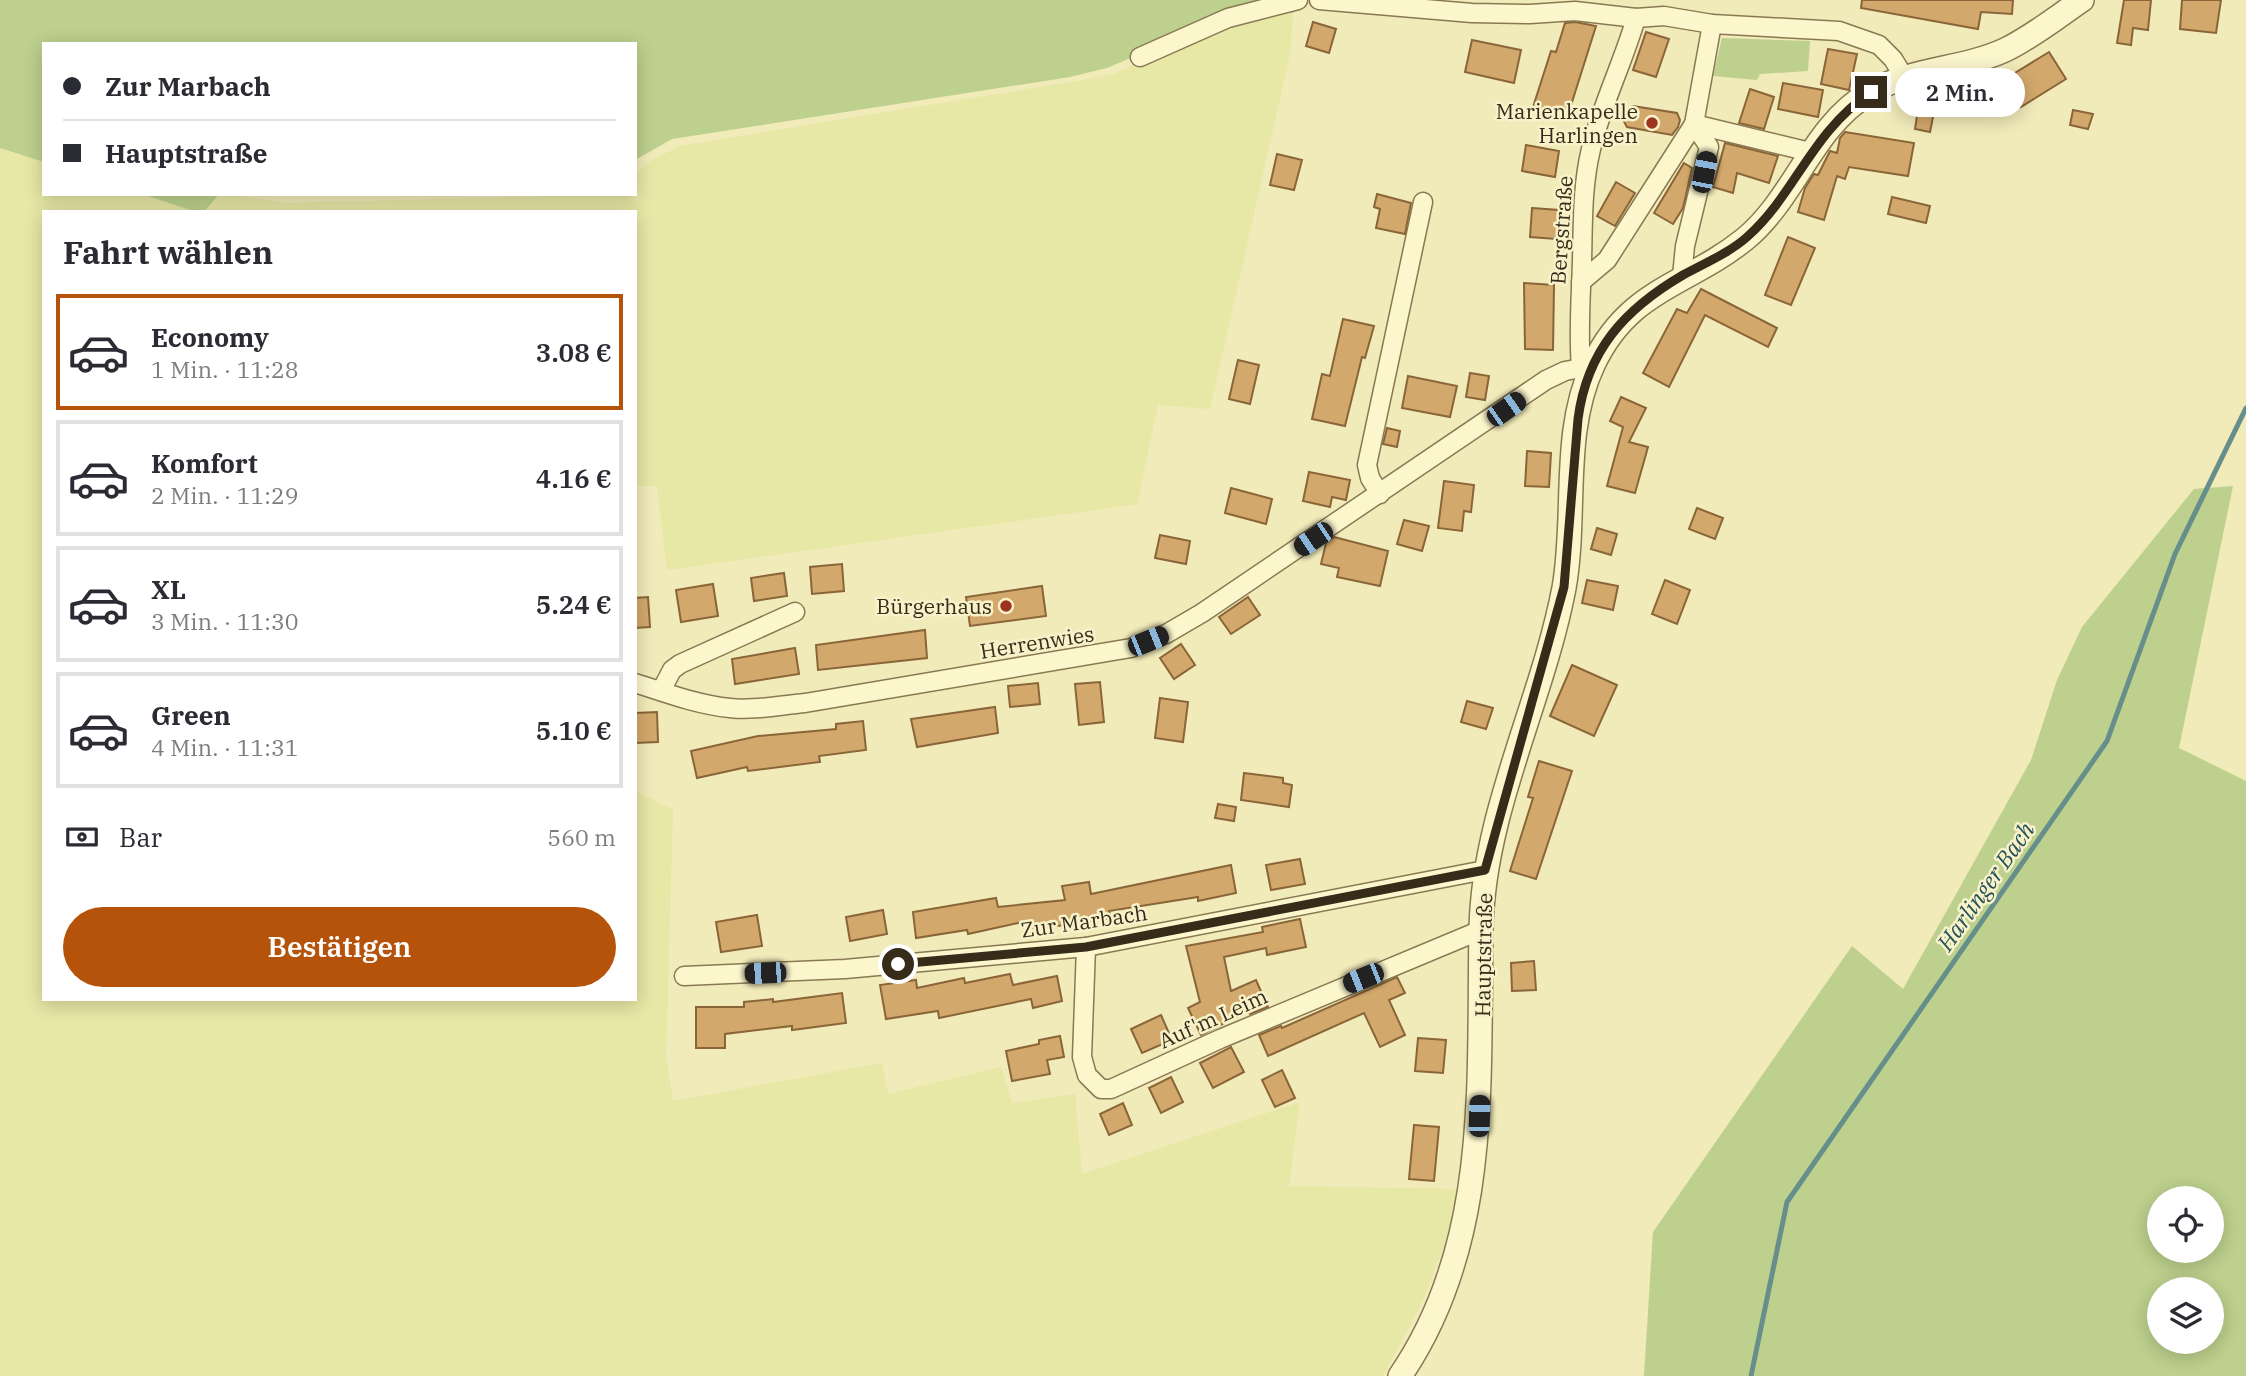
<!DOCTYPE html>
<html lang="de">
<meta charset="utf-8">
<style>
:root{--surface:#fff;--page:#f2f2f3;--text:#2b2b33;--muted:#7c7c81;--line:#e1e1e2;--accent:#b45309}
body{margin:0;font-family:"IBM Plex Serif",serif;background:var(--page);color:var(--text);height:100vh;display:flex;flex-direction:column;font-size:26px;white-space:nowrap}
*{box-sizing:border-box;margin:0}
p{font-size:23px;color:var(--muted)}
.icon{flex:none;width:38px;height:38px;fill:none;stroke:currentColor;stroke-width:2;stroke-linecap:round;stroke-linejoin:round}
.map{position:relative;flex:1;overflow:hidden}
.side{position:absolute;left:42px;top:210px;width:595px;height:791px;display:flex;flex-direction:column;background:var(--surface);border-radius:0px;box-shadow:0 4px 18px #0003}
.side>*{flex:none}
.hud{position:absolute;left:42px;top:42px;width:595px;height:154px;border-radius:0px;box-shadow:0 4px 18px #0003;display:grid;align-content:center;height:154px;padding:0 21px;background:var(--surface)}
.buttons{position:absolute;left:2147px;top:1186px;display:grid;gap:14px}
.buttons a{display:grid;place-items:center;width:77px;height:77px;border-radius:50%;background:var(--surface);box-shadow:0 4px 18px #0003;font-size:35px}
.end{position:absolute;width:32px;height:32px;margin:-16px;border:9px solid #362c19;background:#fff;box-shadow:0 0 0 4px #fff}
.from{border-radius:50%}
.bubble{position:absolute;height:49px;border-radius:24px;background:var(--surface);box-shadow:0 4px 18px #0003;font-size:23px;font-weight:600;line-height:49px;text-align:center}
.car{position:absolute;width:21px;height:42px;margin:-21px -10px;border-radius:9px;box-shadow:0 0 5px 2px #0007;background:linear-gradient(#222 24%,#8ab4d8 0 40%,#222 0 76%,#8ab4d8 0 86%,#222 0)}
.hud b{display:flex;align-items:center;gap:24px;height:66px;font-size:26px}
.hud b+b{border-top:2px solid var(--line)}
.hud i{width:18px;height:18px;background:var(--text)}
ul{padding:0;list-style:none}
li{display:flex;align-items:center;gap:21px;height:116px;margin:0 14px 10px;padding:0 7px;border:4px solid var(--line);border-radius:0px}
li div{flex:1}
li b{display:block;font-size:26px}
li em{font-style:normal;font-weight:600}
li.on{border-color:var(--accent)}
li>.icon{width:63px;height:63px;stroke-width:1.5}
h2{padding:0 21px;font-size:32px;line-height:84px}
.pay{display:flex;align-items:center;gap:18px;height:77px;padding:0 21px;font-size:26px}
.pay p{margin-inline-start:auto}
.button{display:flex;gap:14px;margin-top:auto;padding:14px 21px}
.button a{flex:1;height:80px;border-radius:42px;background:var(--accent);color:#fff;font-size:28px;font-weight:600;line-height:80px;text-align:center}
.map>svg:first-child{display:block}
.farmland{fill:#e7e7a6}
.green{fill:#bdd08d;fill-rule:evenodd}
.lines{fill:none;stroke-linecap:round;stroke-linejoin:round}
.stream{stroke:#668f8b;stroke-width:5}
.building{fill:#d3a86c;stroke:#8a6537;stroke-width:2}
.minor-casing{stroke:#897953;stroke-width:21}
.tertiary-casing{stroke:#897953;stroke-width:26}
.minor{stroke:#fcf6cd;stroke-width:18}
.tertiary{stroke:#fcf6cd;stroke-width:23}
.route{stroke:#362c19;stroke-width:9}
.poi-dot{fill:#9d321e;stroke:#f8f2ca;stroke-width:2.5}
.labels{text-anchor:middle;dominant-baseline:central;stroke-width:5;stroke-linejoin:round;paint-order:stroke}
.poi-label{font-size:21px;fill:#362c19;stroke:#f8f2ca;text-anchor:end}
.street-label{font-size:21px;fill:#362c19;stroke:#f8f2ca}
.water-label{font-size:23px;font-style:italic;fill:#275358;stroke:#f8f2ca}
</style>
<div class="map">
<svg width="2246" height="1376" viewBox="0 0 2246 1376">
<rect width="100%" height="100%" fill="#f1eab9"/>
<polygon class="farmland" points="1294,5 1290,54 1210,409 1158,405 1137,504 667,570 657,486 635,486 635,212 44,212 44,999 635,999 635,791 673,810 666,1057 673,1101 882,1063 888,1094 1001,1067 1012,1103 1075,1094 1082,1174 1300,1102 1289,1186 1460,1189 1449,1232 1423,1301 1383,1376 0,1376 0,128 44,141 44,194 228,194 287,203 635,194 635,173 654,159 680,146 1094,78 1116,73 1194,37"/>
<g class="green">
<polygon points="0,0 1267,0 1107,68 1070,77 672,139 635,160 635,44 44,44 44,162 0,148"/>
<polygon points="1722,38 1810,41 1808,71 1760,74 1757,80 1713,76"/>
<polygon points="142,194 219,194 204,212 196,212"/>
<path d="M2233,486L2179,748L2246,781V1376H1644L1653,1232L1852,946L1903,989L2031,760L2057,680L2082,627L2194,489ZM2160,1199H2212V1251H2160ZM2160,1290H2212V1342H2160Z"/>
</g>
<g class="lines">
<polyline class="stream" points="1751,1376 1787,1202 2107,741 2175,554 2246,408"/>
</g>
<g class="building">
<polygon points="1862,0 2013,0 2012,14 1981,12 1978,29 1861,8"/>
<polygon points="2124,0 2151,0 2148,30 2133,28 2131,45 2117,43"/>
<polygon points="2182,0 2221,0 2216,33 2180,29"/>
<polygon points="1313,22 1336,29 1329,53 1306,46"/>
<polygon points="1575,22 1596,26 1567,118 1533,107 1551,51 1556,52 1565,23"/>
<polygon points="1646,32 1669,39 1656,77 1633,70"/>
<polygon points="1472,40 1521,50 1514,83 1465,72"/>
<polygon points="1828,49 1857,54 1849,90 1821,84"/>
<polygon points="2049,52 2066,79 2021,107 2005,79"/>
<polygon points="1783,83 1823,90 1818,117 1778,109"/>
<polygon points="1750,89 1774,97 1764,129 1739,123"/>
<polygon points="1633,106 1677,113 1680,120 1678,127 1672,135 1627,127 1620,114"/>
<polygon points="1918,109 1934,112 1930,132 1915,129"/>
<polygon points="2073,110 2093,114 2088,129 2070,125"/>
<polygon points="1845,132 1914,143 1908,176 1849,167 1845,179 1837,176 1824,220 1798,212 1805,188 1814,174 1818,175 1830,151 1837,153 1840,138"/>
<polygon points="1725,143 1778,156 1769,183 1737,173 1733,193 1713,187"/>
<polygon points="1526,145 1559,151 1555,177 1522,171"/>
<polygon points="1277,154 1302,160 1294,190 1270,185"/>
<polygon points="1684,163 1692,168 1683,208 1673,224 1654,213"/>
<polygon points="1616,182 1635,193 1615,226 1597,216"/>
<polygon points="1377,194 1411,203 1405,234 1376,228 1380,209 1374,207"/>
<polygon points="1892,197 1930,206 1926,223 1888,214"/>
<polygon points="1532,208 1559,210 1556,239 1530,237"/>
<polygon points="1788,237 1815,248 1791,305 1765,295"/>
<polygon points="1524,283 1554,285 1553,350 1525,349"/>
<polygon points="1701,289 1777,328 1768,347 1705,315 1669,387 1643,373 1677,309 1687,313"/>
<polygon points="1343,319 1374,326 1365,358 1362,357 1345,426 1312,419 1322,374 1330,376"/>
<polygon points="1238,360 1259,365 1250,404 1229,399"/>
<polygon points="1470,373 1489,376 1485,400 1466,397"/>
<polygon points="1408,376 1457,386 1450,417 1402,408"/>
<polygon points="1621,397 1646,408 1629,442 1648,447 1635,493 1607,486 1623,427 1610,421"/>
<polygon points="1387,428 1400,431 1397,447 1383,444"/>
<polygon points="1527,451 1551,453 1549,487 1525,486"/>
<polygon points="1309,472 1350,480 1346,500 1332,497 1330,507 1303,501"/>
<polygon points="1444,481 1474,485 1471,512 1464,511 1462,531 1438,528"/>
<polygon points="1231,488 1272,499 1266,524 1225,513"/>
<polygon points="1697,508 1723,518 1715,539 1689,529"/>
<polygon points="1404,520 1429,526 1422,551 1397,544"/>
<polygon points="1597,528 1617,534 1611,555 1591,549"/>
<polygon points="1160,535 1190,541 1186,564 1155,558"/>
<polygon points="1334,537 1388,551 1380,586 1337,577 1339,568 1321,564 1326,543"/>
<polygon points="842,564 844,591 812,594 810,567"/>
<polygon points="784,573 787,596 754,601 751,578"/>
<polygon points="1587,580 1618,586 1613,610 1582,603"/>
<polygon points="1665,580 1690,590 1677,624 1652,614"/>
<polygon points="713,584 718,616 681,622 676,590"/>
<polygon points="1042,586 1046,616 970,626 966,597"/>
<polygon points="648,597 650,627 635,628 635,598"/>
<polygon points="1248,597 1260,615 1231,634 1219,617"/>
<polygon points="925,630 927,658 818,670 816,645"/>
<polygon points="1181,644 1195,665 1174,679 1160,658"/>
<polygon points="795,648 799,674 735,684 732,659"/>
<polygon points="1572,665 1617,685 1594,736 1550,716"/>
<polygon points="1100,682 1104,722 1079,725 1075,684"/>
<polygon points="1038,683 1040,704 1010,707 1008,686"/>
<polygon points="1160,698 1188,702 1183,742 1155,738"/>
<polygon points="1467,701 1493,708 1486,729 1461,722"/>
<polygon points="995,707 998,733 917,747 911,719"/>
<polygon points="657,712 658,742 635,743 635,713"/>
<polygon points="863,721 866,750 819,756 820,762 748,771 747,767 697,778 691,751 758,736 836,729 836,724"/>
<polygon points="1539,761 1572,771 1536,879 1510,871 1533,798 1528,797"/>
<polygon points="1244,773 1283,778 1283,783 1292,785 1289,807 1241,800"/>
<polygon points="1218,804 1236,807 1234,821 1215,818"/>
<polygon points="1300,859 1305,884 1271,890 1266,865"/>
<polygon points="1231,865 1236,893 1198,901 1198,897 1109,911 1111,918 1069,925 1024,928 1023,922 968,934 967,930 916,938 913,912 996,898 998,907 1065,900 1062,886 1089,882 1091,894"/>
<polygon points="883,910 887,934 850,941 846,917"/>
<polygon points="757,915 762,946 721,952 716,922"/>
<polygon points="1300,919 1306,947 1267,955 1266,948 1224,957 1231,991 1256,980 1268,1007 1250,1014 1248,1011 1201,1035 1188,1008 1200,1002 1186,946 1263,932 1262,927"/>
<polygon points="1534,961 1536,990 1512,991 1511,963"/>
<polygon points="1010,974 1013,985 1057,976 1062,1001 1033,1008 1031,999 939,1018 938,1011 886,1019 880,985 916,980 917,988 964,978 965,983"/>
<polygon points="1397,977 1405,993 1389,1000 1405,1035 1380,1047 1364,1013 1268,1056 1259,1035 1281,1026 1282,1028"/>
<polygon points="842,993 846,1023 792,1030 792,1026 725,1034 725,1048 696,1048 696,1007 744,1007 744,1002 773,999 773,1002"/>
<polygon points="1161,1015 1172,1040 1142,1053 1131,1029"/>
<polygon points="1060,1036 1064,1057 1047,1060 1050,1074 1012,1081 1006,1051 1039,1044 1039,1040"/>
<polygon points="1418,1038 1446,1040 1443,1073 1415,1071"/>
<polygon points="1231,1047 1244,1072 1213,1088 1200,1063"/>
<polygon points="1282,1070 1295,1098 1275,1107 1262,1080"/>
<polygon points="1171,1077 1183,1102 1161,1113 1149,1088"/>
<polygon points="1123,1103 1132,1125 1109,1135 1100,1114"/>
<polygon points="1414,1125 1439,1127 1434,1181 1409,1179"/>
</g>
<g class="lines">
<g class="minor-casing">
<g id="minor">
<polyline points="1319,0 1472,13 1530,14 1575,11 1636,18 1664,16 1712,24 1839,31 1879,45 1893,59 1904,77"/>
<polyline points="1712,24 1694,124 1810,152"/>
<polyline points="1140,57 1228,18 1298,0"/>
<polyline points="1581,282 1607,260 1694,124 1709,147 1685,246 1682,276"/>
<path d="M1581,368C1578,332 1581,297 1582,261C1583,224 1582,186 1591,149C1602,104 1623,63 1636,18"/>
<polyline points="1380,494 1370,478 1367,465 1423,202"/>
<path d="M635,683C666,693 698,705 730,708C754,711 781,705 805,703L1131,648L1166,634L1202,613L1546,380L1565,371L1592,366"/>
<polyline points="661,691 672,670 680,664 795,612"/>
<polyline points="1086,947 1082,1057 1087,1075 1101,1089 1111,1089 1220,1039 1481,930"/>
<polyline points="684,976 845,969 1086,947 1485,870"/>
</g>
</g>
<g class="tertiary-casing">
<path id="tertiary" d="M1400,1376C1491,1243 1478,1083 1481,930C1483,812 1542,703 1564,588C1577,515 1561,433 1593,365C1629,288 1687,286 1745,239C1795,198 1812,127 1869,93C1911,68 1961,70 2005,50C2032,37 2057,17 2082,0"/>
</g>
<use href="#minor" class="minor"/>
<use href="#tertiary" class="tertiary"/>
</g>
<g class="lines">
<path class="route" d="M898,964L1086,947L1485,870L1564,587L1578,419C1587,350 1625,309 1683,275C1705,263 1729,253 1747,237C1797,192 1810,134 1871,92"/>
</g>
<g class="poi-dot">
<circle cx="1652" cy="123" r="7"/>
<circle cx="1006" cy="606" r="7"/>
</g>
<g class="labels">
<g class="poi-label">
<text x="1638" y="111">Marienkapelle<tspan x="1638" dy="24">Harlingen</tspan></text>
<text x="992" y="606">Bürgerhaus</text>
</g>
<g class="street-label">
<text transform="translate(1561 230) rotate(-86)">Bergstraße</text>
<text transform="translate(1037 642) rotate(-9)">Herrenwies</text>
<text transform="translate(1084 921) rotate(-8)">Zur Marbach</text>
<text transform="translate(1483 955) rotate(-89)">Hauptstraße</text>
<text transform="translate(1213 1018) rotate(-24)">Auf'm Leim</text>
</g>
<g class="water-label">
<text transform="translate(1985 886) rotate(-55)">Harlinger Bach</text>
</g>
</g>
</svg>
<div class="buttons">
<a><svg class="icon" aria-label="locate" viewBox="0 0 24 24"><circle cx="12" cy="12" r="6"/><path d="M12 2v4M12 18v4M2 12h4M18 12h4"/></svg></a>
<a><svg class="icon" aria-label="layers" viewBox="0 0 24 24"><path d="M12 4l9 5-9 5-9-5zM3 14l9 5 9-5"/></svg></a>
</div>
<i class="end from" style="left:898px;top:964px"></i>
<i class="end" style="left:1871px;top:92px"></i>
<div class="bubble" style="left:1895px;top:68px;width:130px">2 Min.</div>
<i class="car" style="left:1704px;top:172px;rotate:11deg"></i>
<i class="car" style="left:1506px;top:409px;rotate:55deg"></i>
<i class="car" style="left:1313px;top:539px;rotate:236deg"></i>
<i class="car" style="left:1148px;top:641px;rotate:68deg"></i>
<i class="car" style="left:765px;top:973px;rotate:268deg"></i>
<i class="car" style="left:1363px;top:978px;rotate:248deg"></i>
<i class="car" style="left:1479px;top:1116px;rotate:2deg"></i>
<div class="hud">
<b><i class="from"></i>Zur Marbach</b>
<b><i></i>Hauptstraße</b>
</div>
<section class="side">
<h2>Fahrt wählen</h2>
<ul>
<li class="on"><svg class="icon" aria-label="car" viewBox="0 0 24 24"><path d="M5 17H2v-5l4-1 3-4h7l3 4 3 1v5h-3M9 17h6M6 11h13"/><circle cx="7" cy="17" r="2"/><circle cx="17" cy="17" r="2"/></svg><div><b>Economy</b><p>1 Min. · 11:28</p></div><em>3.08 €</em></li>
<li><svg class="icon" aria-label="car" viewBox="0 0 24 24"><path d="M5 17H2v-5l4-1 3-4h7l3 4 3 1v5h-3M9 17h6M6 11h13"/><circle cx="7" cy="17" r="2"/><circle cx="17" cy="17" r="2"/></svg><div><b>Komfort</b><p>2 Min. · 11:29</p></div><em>4.16 €</em></li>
<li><svg class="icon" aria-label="car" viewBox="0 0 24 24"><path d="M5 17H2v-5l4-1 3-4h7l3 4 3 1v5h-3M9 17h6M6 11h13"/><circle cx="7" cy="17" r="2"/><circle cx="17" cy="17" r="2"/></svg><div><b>XL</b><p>3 Min. · 11:30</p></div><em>5.24 €</em></li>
<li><svg class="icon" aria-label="car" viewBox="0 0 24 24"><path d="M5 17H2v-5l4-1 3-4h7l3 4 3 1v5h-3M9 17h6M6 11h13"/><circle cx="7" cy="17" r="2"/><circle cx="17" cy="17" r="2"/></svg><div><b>Green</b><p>4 Min. · 11:31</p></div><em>5.10 €</em></li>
</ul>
<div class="pay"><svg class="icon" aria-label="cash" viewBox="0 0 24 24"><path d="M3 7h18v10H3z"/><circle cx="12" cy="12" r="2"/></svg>Bar<p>560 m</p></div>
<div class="button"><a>Bestätigen</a></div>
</section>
</div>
